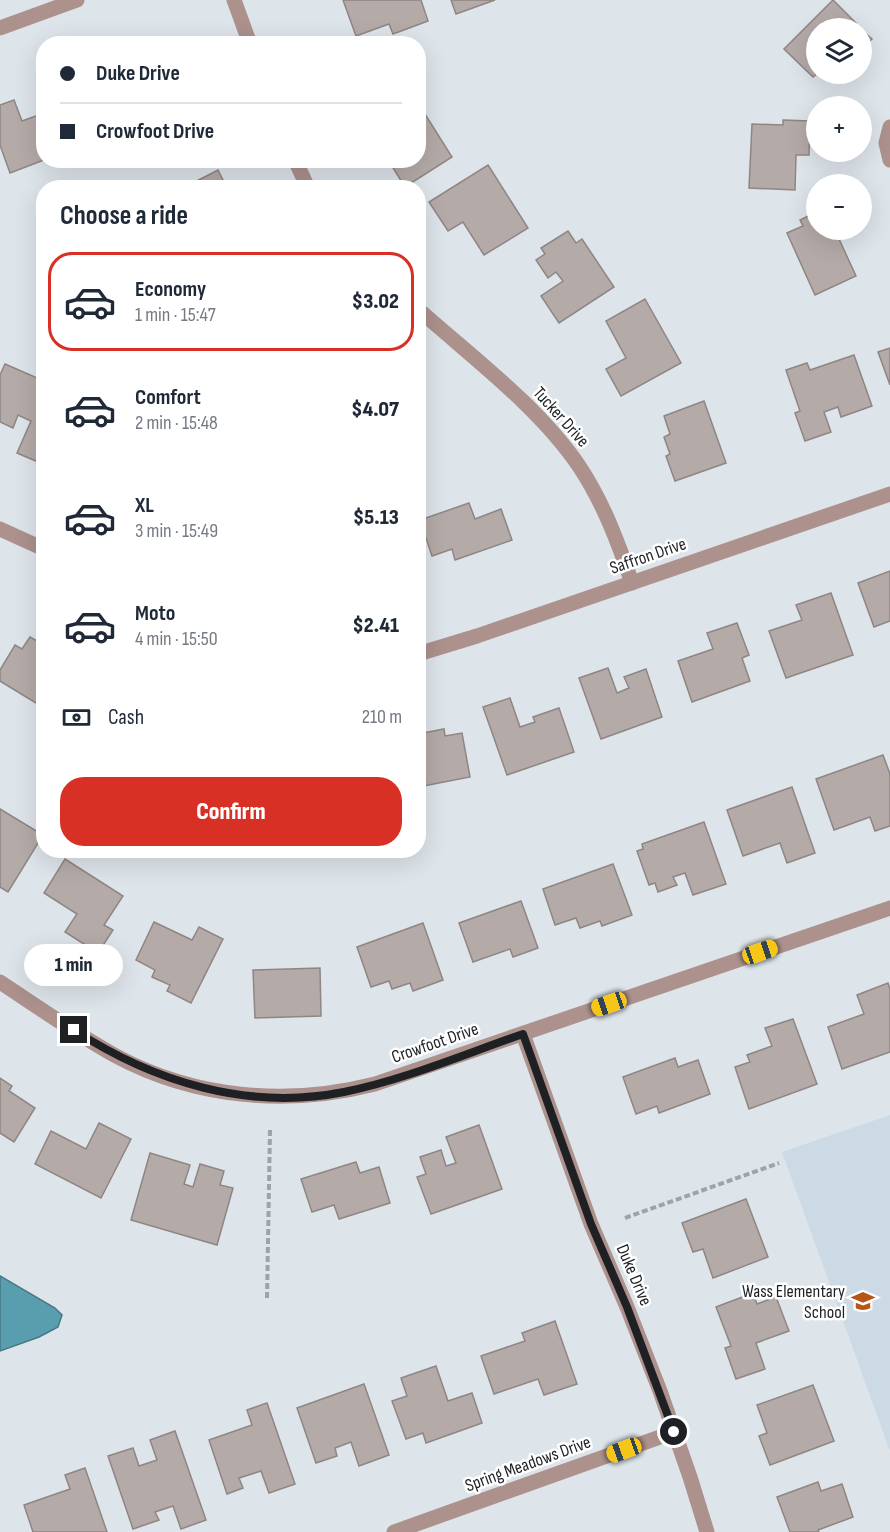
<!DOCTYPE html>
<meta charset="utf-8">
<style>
:root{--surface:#fff;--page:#f2f2f3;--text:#1f2937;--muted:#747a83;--line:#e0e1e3;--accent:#d93025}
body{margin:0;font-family:"Sofia Sans Condensed",sans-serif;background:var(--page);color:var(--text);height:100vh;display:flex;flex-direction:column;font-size:22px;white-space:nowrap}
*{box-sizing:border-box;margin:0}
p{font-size:20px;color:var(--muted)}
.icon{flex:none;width:33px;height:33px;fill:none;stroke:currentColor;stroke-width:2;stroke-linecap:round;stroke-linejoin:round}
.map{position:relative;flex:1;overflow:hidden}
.details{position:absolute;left:36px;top:180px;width:390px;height:678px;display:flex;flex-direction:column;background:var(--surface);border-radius:24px;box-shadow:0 6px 24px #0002}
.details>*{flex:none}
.banner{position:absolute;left:36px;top:36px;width:390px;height:132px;border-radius:24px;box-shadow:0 6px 24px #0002;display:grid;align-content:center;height:132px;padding:0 24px;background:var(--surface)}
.fabs{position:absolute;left:806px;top:18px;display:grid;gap:12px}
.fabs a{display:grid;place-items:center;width:66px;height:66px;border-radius:50%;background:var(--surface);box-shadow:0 6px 24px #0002;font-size:30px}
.end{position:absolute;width:27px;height:27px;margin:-14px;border:8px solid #1e2023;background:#fff;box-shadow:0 0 0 3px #fff}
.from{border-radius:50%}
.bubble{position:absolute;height:42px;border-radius:21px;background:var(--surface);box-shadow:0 6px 24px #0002;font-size:20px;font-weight:800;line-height:42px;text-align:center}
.car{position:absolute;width:18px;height:36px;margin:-18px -9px;border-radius:8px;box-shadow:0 0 4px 2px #0007;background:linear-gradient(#f5c518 24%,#345 0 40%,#f5c518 0 76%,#345 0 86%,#f5c518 0)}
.banner b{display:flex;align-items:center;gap:21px;height:57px;font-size:22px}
.banner b+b{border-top:2px solid var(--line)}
.banner i{width:15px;height:15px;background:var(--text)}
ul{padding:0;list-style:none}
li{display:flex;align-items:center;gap:18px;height:99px;margin:0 12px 9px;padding:0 12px;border:3px solid transparent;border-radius:24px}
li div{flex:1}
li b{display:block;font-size:22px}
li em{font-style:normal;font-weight:800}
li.active{border-color:var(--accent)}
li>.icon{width:54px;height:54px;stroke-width:1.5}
h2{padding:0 24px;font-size:27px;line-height:72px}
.pay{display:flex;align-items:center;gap:15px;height:66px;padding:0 24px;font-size:22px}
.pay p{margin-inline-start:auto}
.cta{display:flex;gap:12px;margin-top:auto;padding:12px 24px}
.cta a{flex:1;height:69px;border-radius:24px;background:var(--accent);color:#fff;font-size:24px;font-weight:800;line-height:69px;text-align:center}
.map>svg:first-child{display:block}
.built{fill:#ccdae5}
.water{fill:#599eaf;stroke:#477885;stroke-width:1.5}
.building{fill:#b4aaa8;stroke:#8f8684;stroke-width:1.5}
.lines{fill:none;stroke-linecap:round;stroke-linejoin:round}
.path{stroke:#9ea3a8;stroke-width:4;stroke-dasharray:6 3;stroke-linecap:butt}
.minor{stroke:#ac918c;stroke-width:15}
.route{stroke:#1e2023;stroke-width:8}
.labels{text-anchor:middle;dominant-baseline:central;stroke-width:5;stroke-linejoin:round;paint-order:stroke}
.street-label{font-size:18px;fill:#1e2023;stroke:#fff}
.poi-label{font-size:18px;fill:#1e2023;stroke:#fff;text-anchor:end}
</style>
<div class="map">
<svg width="890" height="1532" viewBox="0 0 890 1532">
<rect width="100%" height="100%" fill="#dde4ea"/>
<polygon class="built" points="890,1115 890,1451 782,1152"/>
<polygon class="water" points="0,1276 55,1308 62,1315 58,1327 39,1337 0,1351"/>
<g class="building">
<polygon points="343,0 421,0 428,21 393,34 389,24 356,36"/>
<polygon points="451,0 495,0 456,14"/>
<polygon points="833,0 861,28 816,28 817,74 813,77 784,49"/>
<polygon points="861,29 872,39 861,49"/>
<polygon points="14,100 22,121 44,113 44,160 10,173 0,145 0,105"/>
<polygon points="418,103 452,157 405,187 388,160 418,160"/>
<polygon points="783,120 810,121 809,155 796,155 795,190 749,188 752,124 783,125"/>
<polygon points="488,165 528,228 484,255 463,222 448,231 429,202"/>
<polygon points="218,170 227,188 183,188"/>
<polygon points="816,212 816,230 846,230 848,235 839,239 856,276 815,295 787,233 803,226 800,220"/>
<polygon points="568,231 576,243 582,239 614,287 559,323 541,296 563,281 556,272 548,278 536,260 545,254 541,248"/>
<polygon points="645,299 681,363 621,396 606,369 626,358 606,321"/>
<polygon points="890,348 890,385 878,352"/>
<polygon points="854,355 872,406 841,417 838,407 824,412 831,432 805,441 795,413 800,411 786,370 807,363 810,370"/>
<polygon points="5,364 44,381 43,464 17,453 31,421 18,415 13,428 0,422 0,375"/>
<polygon points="704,401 726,463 675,481 666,456 670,454 664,437 670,434 664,416"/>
<polygon points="469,503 475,519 501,509 512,540 455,560 452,549 432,556 420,520"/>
<polygon points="890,571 890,621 874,627 858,583"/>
<polygon points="831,593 853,655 786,678 769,631 802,620 796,605"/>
<polygon points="737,623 749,655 742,658 750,681 692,702 678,661 713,649 707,633"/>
<polygon points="30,637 44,645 44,654 40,660 44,662 44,708 0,681 0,670 15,645 22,649"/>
<polygon points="608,668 617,693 629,688 624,677 646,669 662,717 601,739 579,678"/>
<polygon points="510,698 520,727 535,722 533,717 559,708 574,752 507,775 483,707"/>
<polygon points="422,726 423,733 444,729 445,736 462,733 470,777 418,787 418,727"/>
<polygon points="883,755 890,774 890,826 875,831 870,817 834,830 816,779"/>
<polygon points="792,787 815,853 787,863 780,843 743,856 727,810"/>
<polygon points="0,809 43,835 8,892 0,887"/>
<polygon points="704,822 726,884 693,895 685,873 673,877 677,885 658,892 655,883 649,885 637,851 643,849 642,844"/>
<polygon points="65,859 123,896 104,925 113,930 98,953 65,932 77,914 44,893"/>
<polygon points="613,864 632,915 602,926 600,921 580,928 576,918 555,925 543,889"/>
<polygon points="521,901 538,948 513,957 510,949 473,962 459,923"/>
<polygon points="154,922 192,940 199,927 223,939 191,1003 167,991 170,985 152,977 155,970 136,960"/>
<polygon points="423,923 443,980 413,991 410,983 392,989 389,981 371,987 357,947"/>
<polygon points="320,968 321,1016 255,1018 253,970"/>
<polygon points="888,983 890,989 890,1052 842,1069 828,1027 864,1014 857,995"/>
<polygon points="793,1019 817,1084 749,1109 735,1067 750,1062 747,1055 772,1046 765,1028"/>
<polygon points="675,1058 678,1067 698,1060 710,1094 659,1113 657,1106 636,1114 623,1077"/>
<polygon points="0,1078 12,1086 9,1091 35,1108 14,1142 0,1133"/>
<polygon points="99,1123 131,1139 101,1198 35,1164 51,1131 86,1149"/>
<polygon points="479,1125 502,1189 431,1214 417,1177 426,1174 420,1157 441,1150 446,1166 456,1163 446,1137"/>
<polygon points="150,1153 190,1165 184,1184 193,1187 200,1164 224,1171 220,1185 233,1188 217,1245 131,1220"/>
<polygon points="356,1162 360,1173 379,1167 390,1203 339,1219 334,1205 312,1212 301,1179"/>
<polygon points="746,1199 768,1257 713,1278 703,1249 693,1252 682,1223"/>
<polygon points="753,1293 757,1304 776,1297 789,1331 756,1343 765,1369 736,1379 725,1348 731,1346 716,1307"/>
<polygon points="555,1321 577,1384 544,1395 538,1379 494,1394 481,1356 525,1341 522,1333"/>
<polygon points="436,1366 448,1401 472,1393 482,1423 426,1443 423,1433 406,1439 392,1401 407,1396 401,1378"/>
<polygon points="364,1384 389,1455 359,1466 351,1442 335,1448 337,1456 316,1463 297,1408"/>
<polygon points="813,1385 834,1441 770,1465 759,1436 767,1433 757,1405"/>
<polygon points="267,1403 295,1484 269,1493 261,1471 239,1478 243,1488 227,1494 209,1440 252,1425 247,1410"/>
<polygon points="175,1431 206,1520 181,1529 173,1506 155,1512 159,1520 133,1529 108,1456 133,1448 139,1466 157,1460 150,1440"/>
<polygon points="85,1468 107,1532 33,1532 24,1505 70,1489 65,1475"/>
<polygon points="818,1482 821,1491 842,1484 853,1517 818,1530 819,1532 790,1532 777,1497"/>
</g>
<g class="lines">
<g class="path">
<polyline points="625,1218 779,1163"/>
<polyline points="267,1298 270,1130"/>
</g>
<g class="minor">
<polyline points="234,0 250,44"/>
<polyline points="0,28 77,0"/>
<polyline points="890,127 886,143 890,160"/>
<polyline points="295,160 308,188"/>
<path d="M418,309C472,357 539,407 579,466C603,502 618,542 632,583"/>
<polyline points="0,529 44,549"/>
<polyline points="418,654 477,636 890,494"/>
<path d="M0,982C38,1007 76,1034 116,1056C196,1099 289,1106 375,1084L890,908"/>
<polyline points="523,1034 591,1224 627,1307 660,1391 690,1477 707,1532"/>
<polyline points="394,1532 674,1432"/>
</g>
</g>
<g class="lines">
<path class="route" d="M74,1030C154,1082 248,1111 344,1092C404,1080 465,1054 523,1034L591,1224L627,1307L674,1432"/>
</g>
<defs>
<g id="school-bare" transform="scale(1.8)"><path d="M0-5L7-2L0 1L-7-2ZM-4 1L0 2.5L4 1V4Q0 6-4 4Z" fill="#b75518" stroke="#fff" stroke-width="2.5" paint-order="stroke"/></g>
</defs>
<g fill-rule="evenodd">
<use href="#school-bare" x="863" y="1301"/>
</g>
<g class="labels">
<g class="street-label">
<text transform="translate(561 417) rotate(48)">Tucker Drive</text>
<text transform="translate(648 556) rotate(-19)">Saffron Drive</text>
<text transform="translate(435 1043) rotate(-19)">Crowfoot Drive</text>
<text transform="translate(634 1275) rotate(67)">Duke Drive</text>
<text transform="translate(528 1464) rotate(-20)">Spring Meadows Drive</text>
</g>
<g class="poi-label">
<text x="845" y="1291">Wass Elementary<tspan x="845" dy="21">School</tspan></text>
</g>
</g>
</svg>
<div class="fabs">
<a><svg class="icon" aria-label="layers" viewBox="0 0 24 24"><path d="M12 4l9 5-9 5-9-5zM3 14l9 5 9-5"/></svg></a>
<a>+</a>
<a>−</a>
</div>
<i class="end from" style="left:674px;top:1432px"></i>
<i class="end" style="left:74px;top:1030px"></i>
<div class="bubble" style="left:24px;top:944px;width:99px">1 min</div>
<i class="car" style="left:760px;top:952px;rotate:71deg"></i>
<i class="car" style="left:609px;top:1004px;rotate:251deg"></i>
<i class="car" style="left:624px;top:1450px;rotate:250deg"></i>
<div class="banner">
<b><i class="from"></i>Duke Drive</b>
<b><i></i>Crowfoot Drive</b>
</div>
<section class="details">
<h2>Choose a ride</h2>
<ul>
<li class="active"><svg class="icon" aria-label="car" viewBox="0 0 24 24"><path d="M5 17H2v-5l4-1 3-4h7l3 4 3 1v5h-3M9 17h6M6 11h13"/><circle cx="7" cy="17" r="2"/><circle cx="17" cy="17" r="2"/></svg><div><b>Economy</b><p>1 min · 15:47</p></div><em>$3.02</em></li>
<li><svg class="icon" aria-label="car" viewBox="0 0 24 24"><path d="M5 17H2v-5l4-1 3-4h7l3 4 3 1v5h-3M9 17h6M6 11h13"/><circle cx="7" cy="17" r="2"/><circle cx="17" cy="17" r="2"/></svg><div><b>Comfort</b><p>2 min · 15:48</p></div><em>$4.07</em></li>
<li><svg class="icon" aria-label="car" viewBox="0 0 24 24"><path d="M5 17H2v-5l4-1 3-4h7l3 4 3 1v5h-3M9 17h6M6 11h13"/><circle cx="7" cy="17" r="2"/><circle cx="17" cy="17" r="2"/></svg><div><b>XL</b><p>3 min · 15:49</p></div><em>$5.13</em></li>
<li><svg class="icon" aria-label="car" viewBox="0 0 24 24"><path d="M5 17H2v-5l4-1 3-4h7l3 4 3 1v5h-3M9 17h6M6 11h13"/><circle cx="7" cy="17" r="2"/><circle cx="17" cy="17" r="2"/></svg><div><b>Moto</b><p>4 min · 15:50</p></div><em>$2.41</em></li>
</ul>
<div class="pay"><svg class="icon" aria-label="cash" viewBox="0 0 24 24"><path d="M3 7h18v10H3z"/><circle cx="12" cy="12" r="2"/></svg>Cash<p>210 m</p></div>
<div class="cta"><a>Confirm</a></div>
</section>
</div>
